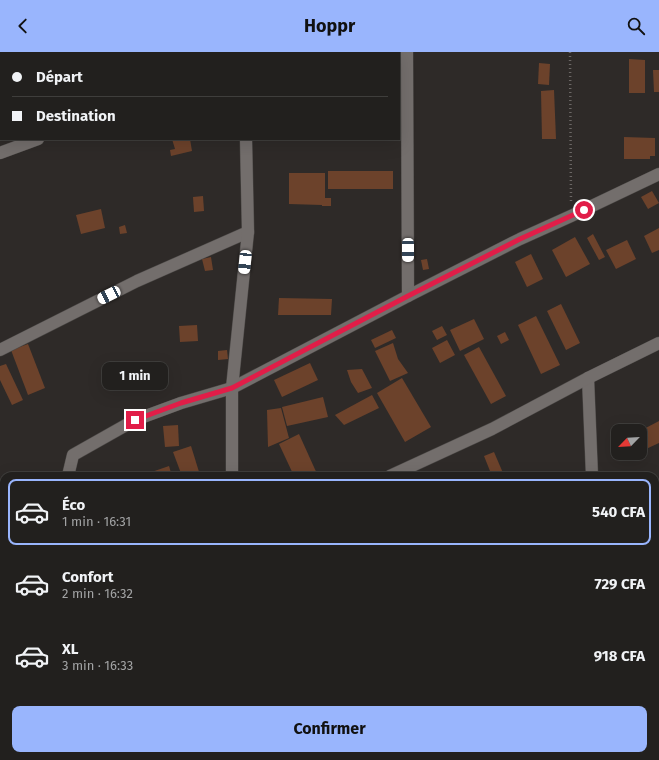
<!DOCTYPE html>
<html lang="fr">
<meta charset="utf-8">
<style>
:root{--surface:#22201e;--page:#2e2d2b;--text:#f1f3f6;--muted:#a2a3a4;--line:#3f3e3c;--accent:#99b5fd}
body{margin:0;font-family:"Fira Sans",sans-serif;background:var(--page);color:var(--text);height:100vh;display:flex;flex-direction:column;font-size:15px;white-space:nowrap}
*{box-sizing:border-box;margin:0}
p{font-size:13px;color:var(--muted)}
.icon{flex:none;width:22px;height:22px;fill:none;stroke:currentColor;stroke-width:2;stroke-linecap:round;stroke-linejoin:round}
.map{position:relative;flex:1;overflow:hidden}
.sheet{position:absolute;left:0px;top:420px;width:659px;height:288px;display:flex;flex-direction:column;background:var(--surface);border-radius:12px 12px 0 0;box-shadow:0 4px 16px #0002,0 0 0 1px var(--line)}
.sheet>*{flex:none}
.banner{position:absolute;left:0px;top:0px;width:400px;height:88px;box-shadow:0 4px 16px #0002,0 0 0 1px var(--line);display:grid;align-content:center;height:88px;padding:0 12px;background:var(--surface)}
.needle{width:26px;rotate:245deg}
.controls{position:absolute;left:611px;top:372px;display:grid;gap:8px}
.controls a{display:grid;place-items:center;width:36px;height:36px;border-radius:8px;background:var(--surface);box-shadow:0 4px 16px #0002,0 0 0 1px var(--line);font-size:20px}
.end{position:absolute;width:18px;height:18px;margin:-9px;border:5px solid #e11d48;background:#fff;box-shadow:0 0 0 2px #fff}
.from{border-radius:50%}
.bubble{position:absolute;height:28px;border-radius:8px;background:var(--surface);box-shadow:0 4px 16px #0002,0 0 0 1px var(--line);font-size:13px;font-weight:700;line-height:28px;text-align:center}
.car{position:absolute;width:12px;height:24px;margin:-12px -6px;border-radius:5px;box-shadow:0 0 3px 1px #0007;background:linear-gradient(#fff 24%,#345 0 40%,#fff 0 76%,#345 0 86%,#fff 0)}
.banner b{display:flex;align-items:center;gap:14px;height:38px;font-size:15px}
.banner b+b{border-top:1px solid var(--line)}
.banner i{width:10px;height:10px;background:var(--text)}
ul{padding:7px 0 0;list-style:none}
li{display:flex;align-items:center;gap:12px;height:66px;margin:0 8px 6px;padding:0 4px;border:2px solid transparent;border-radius:8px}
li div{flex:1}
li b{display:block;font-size:15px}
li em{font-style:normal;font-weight:700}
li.current{border-color:var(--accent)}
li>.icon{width:36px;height:36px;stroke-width:1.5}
.primary-button{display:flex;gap:8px;margin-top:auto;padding:8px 12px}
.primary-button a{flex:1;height:46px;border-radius:8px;background:var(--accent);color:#111;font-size:16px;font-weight:700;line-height:46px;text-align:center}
header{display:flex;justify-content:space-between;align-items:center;height:52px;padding:0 12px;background:var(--accent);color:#111;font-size:18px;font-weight:700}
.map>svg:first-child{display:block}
.building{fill:#6c422b}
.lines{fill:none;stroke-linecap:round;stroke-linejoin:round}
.street-casing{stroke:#4b4846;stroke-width:13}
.path{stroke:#6b6765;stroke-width:2.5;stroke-dasharray:1 3;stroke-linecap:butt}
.street{stroke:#736e6c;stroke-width:12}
.route{stroke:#e11d48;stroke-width:5}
</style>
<header><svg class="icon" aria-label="back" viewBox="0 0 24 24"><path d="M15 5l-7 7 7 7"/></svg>Hoppr<svg class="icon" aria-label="search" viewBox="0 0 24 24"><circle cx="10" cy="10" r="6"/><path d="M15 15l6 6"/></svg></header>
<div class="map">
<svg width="659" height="708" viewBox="0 0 659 708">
<rect width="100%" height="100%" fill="#2e2a28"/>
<g class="building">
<polygon points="629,7 645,8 645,41 629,41"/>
<polygon points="539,11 550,12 549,33 538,32"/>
<polygon points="653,18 659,18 659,40 654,40"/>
<polygon points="554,38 556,87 542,87 541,39"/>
<polygon points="624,85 655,86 655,104 650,104 650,107 624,107"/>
<polygon points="168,87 190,87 192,99 171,104 170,98 175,97 172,87 168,89"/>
<rect x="328" y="119" width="65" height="18"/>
<polygon points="289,121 325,121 325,146 331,146 331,154 322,154 322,153 289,152"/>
<polygon points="652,139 659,151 648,157 641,145"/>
<polygon points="203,144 204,159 194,160 193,145"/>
<polygon points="101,157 105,176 81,182 76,163"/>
<polygon points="125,173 127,181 120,182 119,175"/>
<polygon points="659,176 659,198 652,201 644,184"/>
<polygon points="593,182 605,205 599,208 587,186"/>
<polygon points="575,185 590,212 566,225 552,198"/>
<polygon points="627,188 636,207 616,217 606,198"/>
<polygon points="531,202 543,227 527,235 515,210"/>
<polygon points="211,205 213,218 205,219 202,207"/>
<polygon points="427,207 429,217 423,218 421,208"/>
<polygon points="279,246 332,247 331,263 278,263"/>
<polygon points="561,252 580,291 566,298 547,259"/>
<polygon points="536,264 560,313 541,322 518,273"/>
<polygon points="474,267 484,287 460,299 450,278"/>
<polygon points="197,273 198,289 180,290 179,274"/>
<polygon points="442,274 447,283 437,288 432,279"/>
<polygon points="392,278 396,286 375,296 371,288"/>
<polygon points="505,280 509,288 501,292 497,284"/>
<polygon points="447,288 455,303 440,311 432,296"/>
<polygon points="393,291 398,307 408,321 390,329 375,299"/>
<polygon points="28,292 45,336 28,343 11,298"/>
<polygon points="479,295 506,344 491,352 464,303"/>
<polygon points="227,298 228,307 218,308 218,299"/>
<polygon points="310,311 318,328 282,345 274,328"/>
<polygon points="6,312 23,348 12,353 0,328 0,314"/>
<polygon points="362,317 372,336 358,341 351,330 347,318"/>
<polygon points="402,326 431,375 405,390 377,341"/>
<polygon points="372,343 379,356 344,373 335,363"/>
<polygon points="323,345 328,365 287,374 282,355"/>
<polygon points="281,356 289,386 268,395 267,358"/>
<polygon points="659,369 659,391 646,397 640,384 640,379"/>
<polygon points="178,373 179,394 165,395 163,374"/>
<polygon points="299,382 318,424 294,424 279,392"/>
<polygon points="191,394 200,423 196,424 182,424 173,400"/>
<polygon points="494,400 503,421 497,424 492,424 484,404"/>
<polygon points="169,414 172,424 140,424"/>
<polygon points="0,670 4,670 4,704 8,704 8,708 0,708"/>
</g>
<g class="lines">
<g class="street-casing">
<g id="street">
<polyline points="80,0 80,1"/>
<polyline points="245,0 245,1"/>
<polyline points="407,0 408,244"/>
<polyline points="0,101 38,87"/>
<polyline points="0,298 137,229 248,180"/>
<polyline points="588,326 592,424"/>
<polyline points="68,424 73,403 135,368 181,351 232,336 408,244 520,187 571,164 659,122"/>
<polyline points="232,424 232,336 248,180 246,87"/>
<polyline points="390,424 492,377 588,326 659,291"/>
<polyline points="655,493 659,491"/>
<polyline points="0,614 4,612"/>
<polyline points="78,704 78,708"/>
<polyline points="590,708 590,704"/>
</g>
</g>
<polyline class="path" points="570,0 571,149"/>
<use href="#street" class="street"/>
</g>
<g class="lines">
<polyline class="route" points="135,368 181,351 232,336 408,244 520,187 584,158"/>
</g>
</svg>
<div class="controls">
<a><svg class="needle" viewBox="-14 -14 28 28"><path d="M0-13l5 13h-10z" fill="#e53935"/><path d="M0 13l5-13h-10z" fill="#a2a3a4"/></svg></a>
</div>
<i class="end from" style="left:584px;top:158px"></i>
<i class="end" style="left:135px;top:368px"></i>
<div class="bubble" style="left:102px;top:310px;width:66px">1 min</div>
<i class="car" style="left:408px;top:198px;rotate:180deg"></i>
<i class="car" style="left:245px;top:210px;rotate:186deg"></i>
<i class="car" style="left:109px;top:243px;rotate:244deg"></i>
<div class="banner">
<b><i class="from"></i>Départ</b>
<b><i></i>Destination</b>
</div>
<section class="sheet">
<ul>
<li class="current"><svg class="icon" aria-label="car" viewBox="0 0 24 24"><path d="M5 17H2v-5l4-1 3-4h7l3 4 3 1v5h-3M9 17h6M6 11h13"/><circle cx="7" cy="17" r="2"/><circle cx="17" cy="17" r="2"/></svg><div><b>Éco</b><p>1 min · 16:31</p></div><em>540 CFA</em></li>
<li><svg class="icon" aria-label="car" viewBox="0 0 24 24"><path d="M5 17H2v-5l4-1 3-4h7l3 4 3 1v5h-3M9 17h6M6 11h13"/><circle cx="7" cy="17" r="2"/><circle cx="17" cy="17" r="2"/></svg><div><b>Confort</b><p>2 min · 16:32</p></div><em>729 CFA</em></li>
<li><svg class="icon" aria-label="car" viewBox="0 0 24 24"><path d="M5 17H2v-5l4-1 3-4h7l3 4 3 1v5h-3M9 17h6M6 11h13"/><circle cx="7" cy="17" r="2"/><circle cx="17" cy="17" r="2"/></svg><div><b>XL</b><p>3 min · 16:33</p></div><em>918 CFA</em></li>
</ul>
<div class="primary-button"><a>Confirmer</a></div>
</section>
</div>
